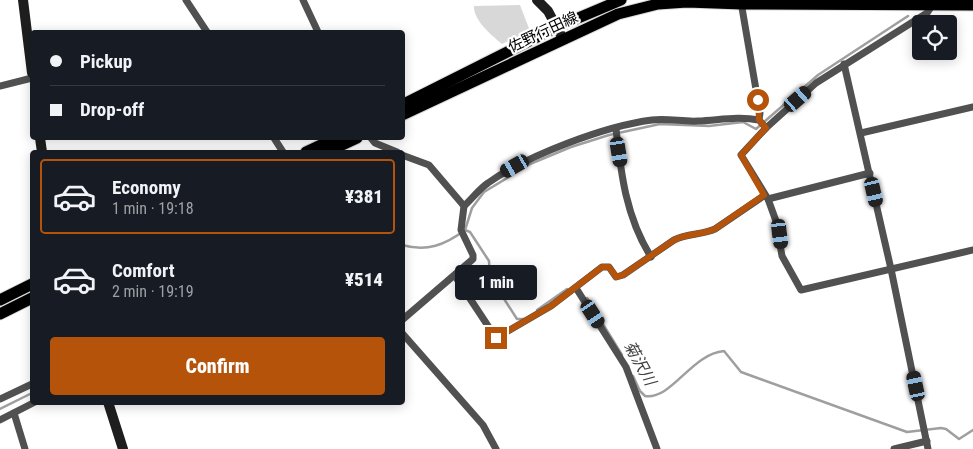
<!DOCTYPE html>
<meta charset="utf-8">
<style>
:root{--surface:#171b24;--page:#20242c;--text:#f1f3f6;--muted:#9ea1a6;--line:#363941;--accent:#b45309}
body{margin:0;font-family:"Roboto Condensed","Noto Sans JP",sans-serif;background:var(--page);color:var(--text);height:100vh;display:flex;flex-direction:column;font-size:19px;white-space:nowrap}
*{box-sizing:border-box;margin:0}
p{font-size:16px;color:var(--muted)}
.icon{flex:none;width:28px;height:28px;fill:none;stroke:currentColor;stroke-width:2;stroke-linecap:round;stroke-linejoin:round}
.map{position:relative;flex:1;overflow:hidden}
.side{position:absolute;left:30px;top:150px;width:375px;height:255px;display:flex;flex-direction:column;background:var(--surface);border-radius:5px;box-shadow:0 2px 12px #0003}
.side>*{flex:none}
.guide{position:absolute;left:30px;top:30px;width:375px;height:110px;border-radius:5px;box-shadow:0 2px 12px #0003;display:grid;align-content:center;height:110px;padding:0 20px;background:var(--surface)}
.fabs{position:absolute;left:912px;top:15px;display:grid;gap:10px}
.fabs a{display:grid;place-items:center;width:45px;height:45px;border-radius:5px;background:var(--surface);box-shadow:0 2px 12px #0003;font-size:25px}
.end{position:absolute;width:22px;height:22px;margin:-11px;border:6px solid #b45309;background:#fff;box-shadow:0 0 0 2px #fff}
.from{border-radius:50%}
.bubble{position:absolute;height:35px;border-radius:5px;background:var(--surface);box-shadow:0 2px 12px #0003;font-size:16px;font-weight:800;line-height:35px;text-align:center}
.car{position:absolute;width:15px;height:30px;margin:-15px -8px;border-radius:6px;box-shadow:0 0 4px 1px #0007;background:linear-gradient(#222 24%,#8ab4d8 0 40%,#222 0 76%,#8ab4d8 0 86%,#222 0)}
.guide b{display:flex;align-items:center;gap:18px;height:48px;font-size:19px}
.guide b+b{border-top:1px solid var(--line)}
.guide i{width:12px;height:12px;background:var(--text)}
ul{padding:9px 0 0;list-style:none}
li{display:flex;align-items:center;gap:15px;height:75px;margin:0 10px 8px;padding:0 10px;border:2px solid transparent;border-radius:5px}
li div{flex:1}
li b{display:block;font-size:19px}
li em{font-style:normal;font-weight:800}
li.current{border-color:var(--accent)}
li>.icon{width:45px;height:45px;stroke-width:1.5}
.action{display:flex;gap:10px;margin-top:auto;padding:10px 20px}
.action a{flex:1;height:58px;border-radius:5px;background:var(--accent);color:#fff;font-size:20px;font-weight:800;line-height:58px;text-align:center}
.map>svg:first-child{display:block}
.green{fill:#d8d8d8}
.lines{fill:none;stroke-linecap:round;stroke-linejoin:round}
.stream{stroke:#9f9f9f;stroke-width:2.5}
.primary-casing{stroke:#dbdbdb;stroke-width:13}
.street{stroke:#515151;stroke-width:7}
.secondary{stroke:#1e1e1e;stroke-width:10}
.primary{stroke:#000;stroke-width:11}
.route{stroke:#b45309;stroke-width:6}
.labels{text-anchor:middle;dominant-baseline:central;stroke-width:4.5;stroke-linejoin:round;paint-order:stroke}
.street-label{font-size:15px;fill:#000;stroke:#fff}
.water-label{font-size:16px;font-style:italic;fill:#404040;stroke:#fff}
</style>
<div class="map">
<svg width="973" height="449" viewBox="0 0 973 449">
<rect width="100%" height="100%" fill="#fff"/>
<path class="green" d="M520,5L530,31L502,44C492,36 473,20 474,6Z"/>
<g class="lines">
<g class="stream">
<polyline points="465,230 472,208 484,192 530,164 571,147 609,135 660,124 709,126 743,122 756,129 818,75 908,16"/>
<path d="M402,245C427,252 445,245 465,230L470,232L489,261L490,277L517,319H524"/>
<polyline points="587,298 622,355"/>
<polyline points="537,310 567,289"/>
<path d="M633,376L640,391L645,396C672,400 691,354 724,351L741,372L907,432L941,428L946,429L959,439L973,430"/>
<polyline points="0,409 32,393"/>
</g>
<g class="primary-casing">
<g id="primary">
<polyline points="402,105 557,27 621,0"/>
<polyline points="402,115 618,14 658,4 687,2 742,4 973,5"/>
<polyline points="306,152 336,138"/>
<polyline points="327,152 357,138"/>
<polyline points="0,300 32,284"/>
<polyline points="0,314 32,298"/>
</g>
</g>
<g class="street">
<polyline points="186,0 207,32"/>
<polyline points="303,0 318,32"/>
<polyline points="741,2 760,113 759,120"/>
<polyline points="844,64 891,269 928,449"/>
<polyline points="0,86 32,78"/>
<polyline points="766,128 816,83 927,13 933,4"/>
<path d="M616,129C621,174 626,217 651,257"/>
<polyline points="861,133 973,107"/>
<polyline points="274,138 283,152"/>
<polyline points="371,138 375,143 397,152"/>
<polyline points="402,155 429,165 464,206 461,230 473,255 473,259 402,320"/>
<polyline points="768,199 870,173"/>
<path d="M464,206C472,199 479,189 488,183C528,155 605,126 652,120C668,118 683,122 698,121C720,120 738,116 759,120L766,128L741,155L768,199L776,221L782,256L801,290L973,250"/>
<path d="M459,273L457,279L496,338L551,306L602,267H609L616,277L623,275L674,240C688,233 702,235 715,229L765,195"/>
<polyline points="576,288 626,367 657,449"/>
<polyline points="402,333 483,425 496,449"/>
<polyline points="0,399 32,384"/>
<polyline points="14,413 25,449"/>
<polyline points="0,420 35,402"/>
<polyline points="894,449 927,441"/>
</g>
<g class="secondary">
<polyline points="23,0 32,73"/>
<polyline points="537,0 548,11 563,39"/>
<polyline points="40,138 42,152"/>
<polyline points="108,402 123,449"/>
</g>
<use href="#primary" class="primary"/>
</g>
<g class="lines">
<path class="route" d="M496,338L551,306L602,267H609L616,277L623,275L674,240C688,233 701,235 715,229L764,195L741,155L766,128L759,120L758,100"/>
</g>
<g class="labels">
<g class="street-label">
<text transform="translate(543 32) rotate(-25)">佐野行田線</text>
</g>
<g class="water-label">
<text transform="translate(640 363) rotate(61)">菊沢川</text>
</g>
</g>
</svg>
<div class="fabs">
<a><svg class="icon" aria-label="locate" viewBox="0 0 24 24"><circle cx="12" cy="12" r="6"/><path d="M12 2v4M12 18v4M2 12h4M18 12h4"/></svg></a>
</div>
<i class="end from" style="left:758px;top:100px"></i>
<i class="end" style="left:496px;top:338px"></i>
<div class="bubble" style="left:455px;top:265px;width:82px">1 min</div>
<i class="car" style="left:798px;top:99px;rotate:49deg"></i>
<i class="car" style="left:619px;top:152px;rotate:171deg"></i>
<i class="car" style="left:515px;top:166px;rotate:240deg"></i>
<i class="car" style="left:874px;top:192px;rotate:167deg"></i>
<i class="car" style="left:780px;top:234px;rotate:173deg"></i>
<i class="car" style="left:593px;top:314px;rotate:147deg"></i>
<i class="car" style="left:916px;top:386px;rotate:348deg"></i>
<div class="guide">
<b><i class="from"></i>Pickup</b>
<b><i></i>Drop-off</b>
</div>
<section class="side">
<ul>
<li class="current"><svg class="icon" aria-label="car" viewBox="0 0 24 24"><path d="M5 17H2v-5l4-1 3-4h7l3 4 3 1v5h-3M9 17h6M6 11h13"/><circle cx="7" cy="17" r="2"/><circle cx="17" cy="17" r="2"/></svg><div><b>Economy</b><p>1 min · 19:18</p></div><em>¥381</em></li>
<li><svg class="icon" aria-label="car" viewBox="0 0 24 24"><path d="M5 17H2v-5l4-1 3-4h7l3 4 3 1v5h-3M9 17h6M6 11h13"/><circle cx="7" cy="17" r="2"/><circle cx="17" cy="17" r="2"/></svg><div><b>Comfort</b><p>2 min · 19:19</p></div><em>¥514</em></li>
</ul>
<div class="action"><a>Confirm</a></div>
</section>
</div>
